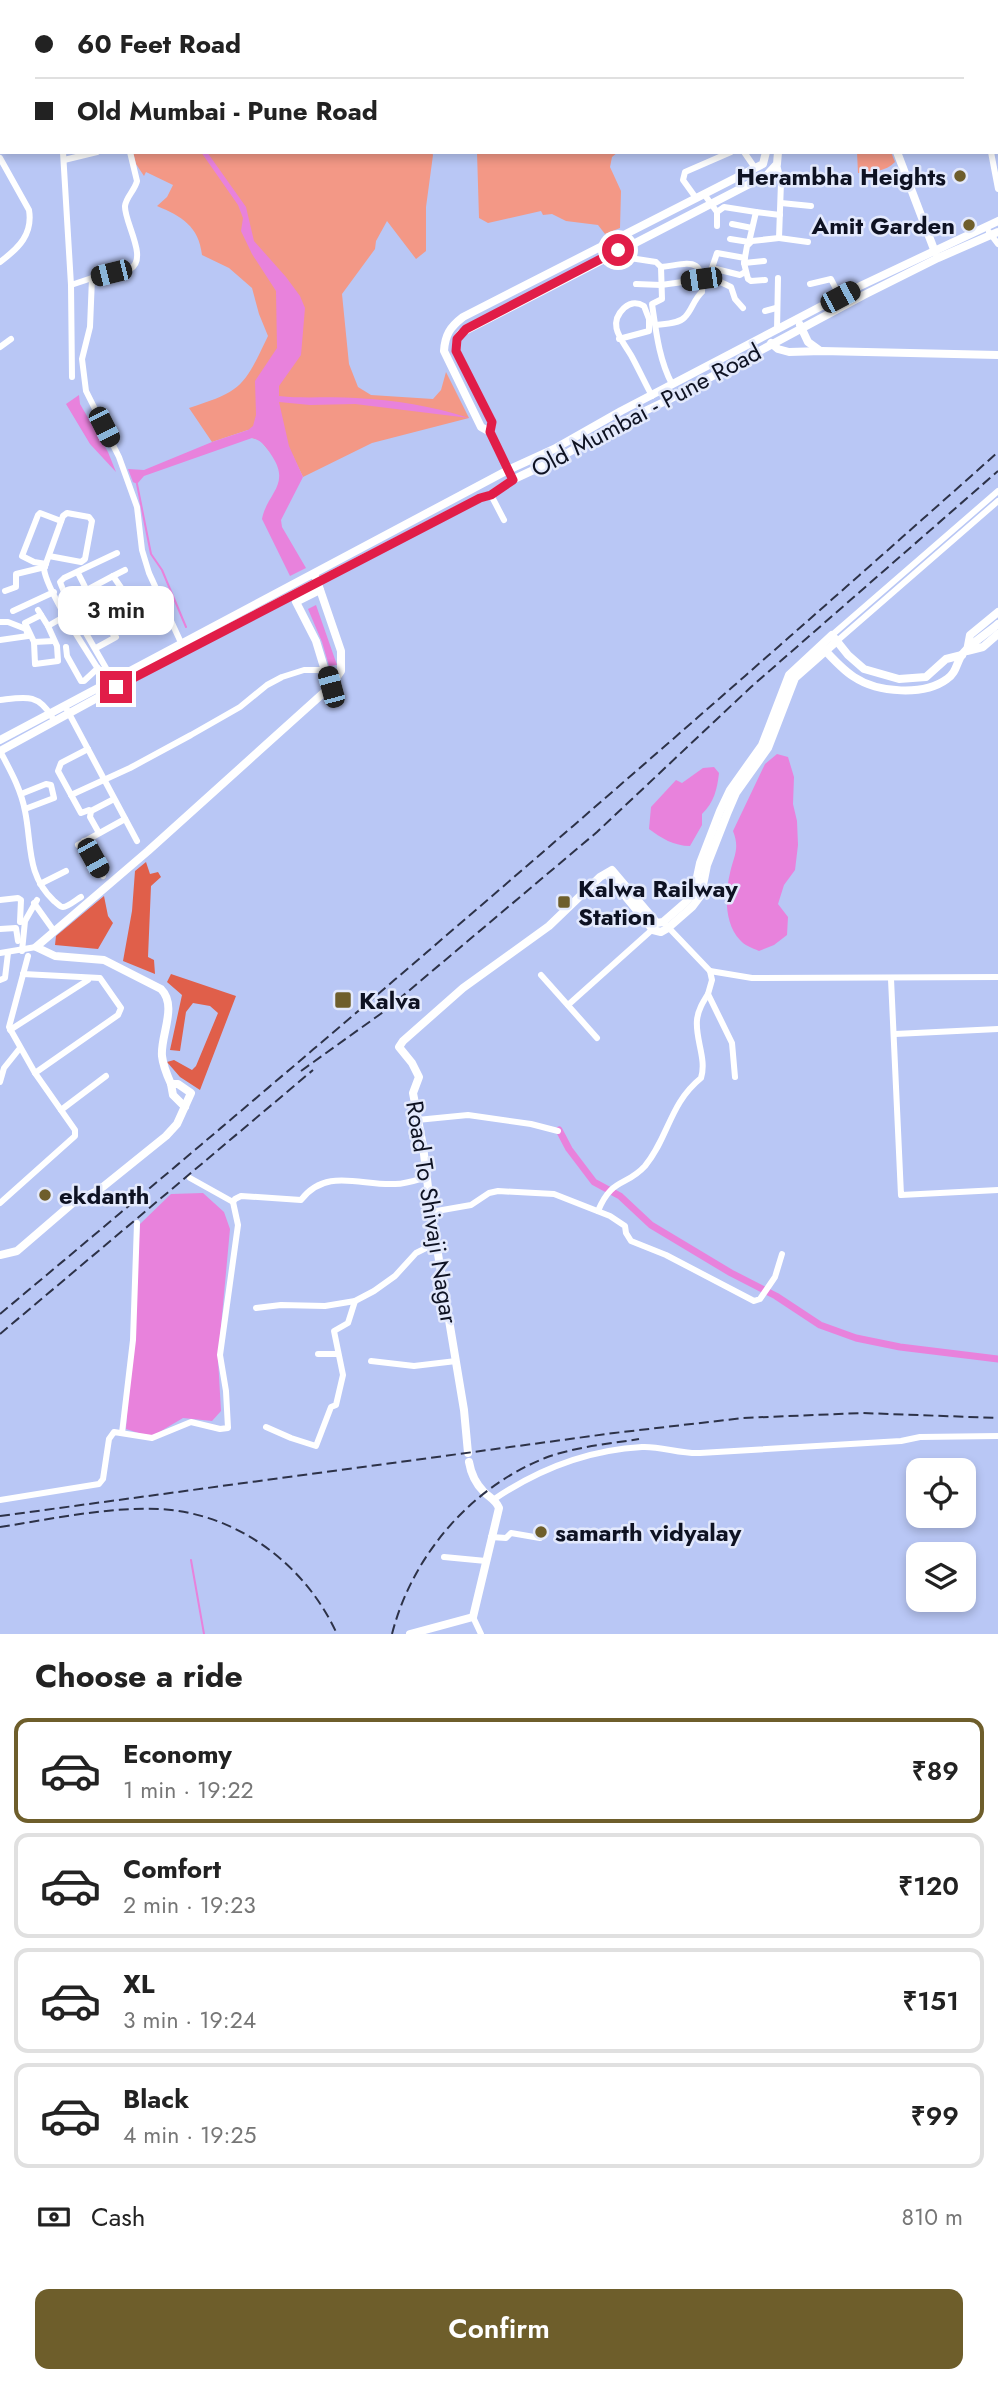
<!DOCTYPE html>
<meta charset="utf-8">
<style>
:root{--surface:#fff;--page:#f6f6f6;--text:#222;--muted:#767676;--line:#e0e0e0;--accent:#6e5e2b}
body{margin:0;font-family:Jost,sans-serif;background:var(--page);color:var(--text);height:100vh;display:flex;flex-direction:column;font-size:26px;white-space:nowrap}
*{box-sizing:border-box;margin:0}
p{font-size:23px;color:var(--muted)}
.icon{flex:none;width:38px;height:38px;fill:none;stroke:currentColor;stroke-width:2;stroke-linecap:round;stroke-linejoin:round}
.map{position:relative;height:1634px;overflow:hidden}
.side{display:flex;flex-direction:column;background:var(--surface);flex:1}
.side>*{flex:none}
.hud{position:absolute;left:0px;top:0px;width:999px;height:154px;box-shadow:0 4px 10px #0003;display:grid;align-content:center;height:154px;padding:0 35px;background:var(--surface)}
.buttons{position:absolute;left:906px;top:1458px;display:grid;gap:14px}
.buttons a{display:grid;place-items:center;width:70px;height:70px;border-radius:14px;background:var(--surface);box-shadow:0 4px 10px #0003;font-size:35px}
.end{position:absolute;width:32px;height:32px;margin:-16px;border:9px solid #e11d48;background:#fff;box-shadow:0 0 0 4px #fff}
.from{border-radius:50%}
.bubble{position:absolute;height:49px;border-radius:14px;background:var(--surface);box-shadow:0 4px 10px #0003;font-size:23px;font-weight:600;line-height:49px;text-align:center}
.car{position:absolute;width:21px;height:42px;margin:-21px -10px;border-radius:9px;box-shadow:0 0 5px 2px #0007;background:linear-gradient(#222 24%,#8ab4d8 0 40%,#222 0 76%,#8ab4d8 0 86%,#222 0)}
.hud b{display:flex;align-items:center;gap:24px;height:66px;font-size:26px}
.hud b+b{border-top:2px solid var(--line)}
.hud i{width:18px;height:18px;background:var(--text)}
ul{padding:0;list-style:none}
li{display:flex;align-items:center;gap:21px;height:105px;margin:0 14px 10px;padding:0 21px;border:4px solid var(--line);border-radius:14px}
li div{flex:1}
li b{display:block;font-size:26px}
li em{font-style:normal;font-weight:600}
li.active{border-color:var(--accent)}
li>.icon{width:63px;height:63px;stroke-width:1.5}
h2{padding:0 35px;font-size:32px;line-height:84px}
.pay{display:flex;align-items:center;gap:18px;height:77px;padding:0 35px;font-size:26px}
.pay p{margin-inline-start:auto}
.button{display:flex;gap:14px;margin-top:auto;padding:14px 35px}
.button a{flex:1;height:80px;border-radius:14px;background:var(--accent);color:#fff;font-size:28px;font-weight:600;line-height:80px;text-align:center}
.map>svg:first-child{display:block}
.green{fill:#f39886}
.forest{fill:#e05f4a}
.water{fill:#e882dc}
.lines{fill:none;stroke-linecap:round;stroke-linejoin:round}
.stream{stroke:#e882dc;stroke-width:2}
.canal{stroke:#e882dc;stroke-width:7}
.street{stroke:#fff;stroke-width:6}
.secondary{stroke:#fff;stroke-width:8}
.rail{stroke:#2d3248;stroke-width:2;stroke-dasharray:10 5;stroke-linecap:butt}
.route{stroke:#e11d48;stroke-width:9}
.poi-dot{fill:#6e5e2b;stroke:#e3e9fc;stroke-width:2.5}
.labels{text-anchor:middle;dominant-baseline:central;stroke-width:5;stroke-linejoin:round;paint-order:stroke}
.poi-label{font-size:24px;font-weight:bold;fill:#0e1222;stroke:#e3e9fc;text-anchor:start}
.street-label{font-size:24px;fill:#0e1222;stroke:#e3e9fc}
</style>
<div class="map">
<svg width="998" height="1634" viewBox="0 0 998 1634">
<rect width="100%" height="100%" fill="#b9c7f5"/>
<g class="green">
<polygon points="216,0 509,0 215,2"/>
<path d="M133,152H432L433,155L426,207V251L416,259L387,221L376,241L375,249L342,294L349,364L358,387L371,395L433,399L441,390L446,372L469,418L372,443L303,477L293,456L269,451L260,440L252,438L248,430L212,442L189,408C243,391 244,386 268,336L259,314L252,288L229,268L202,255C199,226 181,216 157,206L167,197L173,185L146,172L144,176L136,164Z"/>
<polygon points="477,152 618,152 612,157 610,167 621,191 620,228 605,234 598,225 566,221 552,214 543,215 541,211 488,223 479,218"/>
<path d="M857,152H891L895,162C886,172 871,172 858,173Z"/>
</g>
<g class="forest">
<polygon points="146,862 150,874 158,872 161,877 151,886 148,957 154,960 155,974 123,961 132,911 135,871"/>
<polygon points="104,896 108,916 113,923 98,949 55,945 56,936"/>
<polygon points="171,974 236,996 200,1090 180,1077 167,1062 174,1060 192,1070 196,1066 218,1013 210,1006 193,1003 186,1012 180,1051 170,1050 182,995 167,982"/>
</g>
<g class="water">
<path d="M201,152H207L246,207L254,241L286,277L300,296L305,308L301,355L279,386V396C305,399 330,396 356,398C395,400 432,406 469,418L355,404L310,405L279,402L289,446L303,477L281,520L282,527L306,568L290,576L262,519C267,493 291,485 272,456C267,448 262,440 252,438L144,476L137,484L133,482L128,469L144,470L212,442L248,430L253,426L256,415L255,381L277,348L276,291L252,254L241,231L243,218L238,205Z"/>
<polygon points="79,395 80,404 108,452 116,472 90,444 66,404"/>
<polygon points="316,605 337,665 329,666 322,642 308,609"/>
<path d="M777,754L788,757L794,777L793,804L797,821L798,845L795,870L784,885L778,904L788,917L787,935L774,945L759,951C752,948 744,945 740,940C724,923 725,894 730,873C734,855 740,849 733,831L765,764Z"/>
<path d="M714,767L719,773C717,790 714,802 702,814V825L690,846C674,846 661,838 649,829L651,807L676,780L682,783L703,768Z"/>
<polygon points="203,1193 224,1212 230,1229 218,1359 221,1411 212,1421 183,1418 151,1437 126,1429 140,1224 171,1194"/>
</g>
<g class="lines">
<g class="stream">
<polyline points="245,0 248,2"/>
<polyline points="419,2 422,0"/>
<polyline points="137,484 151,554 162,570 186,627"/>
<polyline points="191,1560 204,1634"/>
</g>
<polyline class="canal" points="559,1130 569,1149 594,1182 620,1196 651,1225 731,1273 776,1296 820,1325 856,1338 900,1347 998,1359"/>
<g class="street">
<polyline points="513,0 513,2"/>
<polyline points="838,0 838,2"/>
<polyline points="122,2 124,0"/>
<polyline points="530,2 531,0"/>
<polyline points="551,2 551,0"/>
<polyline points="637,2 637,0"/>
<polyline points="652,2 652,0"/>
<polyline points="662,2 662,0"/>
<polyline points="677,2 677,0"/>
<polyline points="722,2 746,0"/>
<polyline points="974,2 974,0"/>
<polyline points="998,101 998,102"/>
<polyline points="0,118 2,116"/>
<polyline points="998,140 998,139"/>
<polyline points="0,145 2,143"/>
<polyline points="63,152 71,285 92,278"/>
<path d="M130,152L137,181C135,190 126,197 125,206C124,222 149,259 130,269C119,274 103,275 92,278L90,327L82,359L86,391L119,457L137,507L142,550L149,573L183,647"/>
<polyline points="744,152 755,168"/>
<polyline points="991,152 998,189"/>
<path d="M0,158L29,210C33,234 19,248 0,262"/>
<polyline points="64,160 97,152"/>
<polyline points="777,164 781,182 779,238 808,242"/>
<polyline points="704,194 717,212 717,226"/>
<polyline points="696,198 683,180 685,172 731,152"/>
<polyline points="781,203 811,206"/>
<polyline points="717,212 724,207 756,212"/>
<polyline points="732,224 752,228"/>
<polyline points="989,232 998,244"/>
<polyline points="730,239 749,242 756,212 780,215"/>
<path d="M630,258L656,262L661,267C689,264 704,255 702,292C694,299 692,310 685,317C679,324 664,324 656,325"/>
<polyline points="745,258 717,253 712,268 740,275 745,272"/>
<polyline points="744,263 764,261"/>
<path d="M661,267L662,299L652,304C656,331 659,360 672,384"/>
<polyline points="765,280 751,281 748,279 744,263 747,246 752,241 779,238"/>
<polyline points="636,284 661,285 712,278 731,287 735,299 743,308"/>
<polyline points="810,284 831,279 840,297"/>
<polyline points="71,285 72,377"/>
<polyline points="765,311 776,308"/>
<polyline points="777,330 778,278"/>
<path d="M619,339L649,331V319L644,306C637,302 631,302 624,308C606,325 623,341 632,357C639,370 645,383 652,396"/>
<polyline points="0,347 11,339"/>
<polyline points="491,495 504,520"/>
<path d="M49,556L81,562L85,559L92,521L89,517L67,513L63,516L44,569C47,593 94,662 109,686"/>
<polyline points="46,564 34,562 22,556 38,515 40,513 61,521"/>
<polyline points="78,573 105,626 116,637 96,648"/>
<polyline points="113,576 125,570"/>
<polyline points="5,591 16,587 16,574 45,567"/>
<polyline points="85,591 113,576 122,589 131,614 109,629"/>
<polyline points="38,610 48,626 67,615"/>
<polyline points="13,611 54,592"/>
<polyline points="41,615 25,623 34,642 35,664 58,661 57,646 48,626"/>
<polyline points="0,622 8,622 26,629 28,636 0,640"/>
<polyline points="832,635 998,491"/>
<polyline points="837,641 998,501"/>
<polyline points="34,642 54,641"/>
<polyline points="66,647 67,656 81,681 84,681 98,668"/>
<polyline points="114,682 68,602 60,582 64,578 117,553"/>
<path d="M0,700C25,697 38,693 52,717"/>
<polyline points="65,706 137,841"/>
<polyline points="88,749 61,763 58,771 81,813 89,810 91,811 114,799"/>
<path d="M0,751C10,770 21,789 25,811C32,844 26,875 54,901C56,902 60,907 63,907C68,907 77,899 81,897"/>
<polyline points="21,794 46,784 51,785 54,798 25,809"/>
<polyline points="71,795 130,768 191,735 240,707 267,685 282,677 304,670 326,670"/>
<polyline points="91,811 90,817 99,833"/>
<polyline points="84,841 103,876"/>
<polyline points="78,845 125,819"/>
<polyline points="40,884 66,871"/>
<polyline points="0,900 18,898 21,900 20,922"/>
<polyline points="34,903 54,931"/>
<polyline points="667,926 710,971 752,978 998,977"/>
<polyline points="0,929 16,928 18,941"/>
<polyline points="22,951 25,921 37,900"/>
<polyline points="0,953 36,947"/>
<polyline points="28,956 9,1027 35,1073"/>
<polyline points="710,971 712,980 708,994 732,1043 735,1077"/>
<polyline points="541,975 597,1038"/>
<polyline points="891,979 901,1195 998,1190"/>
<polyline points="0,980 5,978 8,953"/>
<polyline points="568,1005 654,928"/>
<polyline points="10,1030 88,980"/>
<polyline points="895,1034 998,1029"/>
<polyline points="0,1082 4,1068 20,1048"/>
<polyline points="61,1110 106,1076"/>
<polyline points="417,1120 468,1115 531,1124 558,1131"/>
<polyline points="190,1178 233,1202"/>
<polyline points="0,1203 75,1136 75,1130 35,1073 118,1015 121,1008 100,978 23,974"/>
<path d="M598,1211C612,1177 626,1187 645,1166C669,1137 669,1104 701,1078C707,1059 695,1039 697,1020C698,1010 703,1002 708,994"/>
<polyline points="431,1212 471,1205 489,1193 498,1191 554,1194 610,1216 625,1226 626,1233 631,1241 666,1255 754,1301 760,1299 775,1277 782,1254"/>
<polyline points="256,1308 281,1305 325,1306 355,1301 374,1291 395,1276 416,1253 436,1243"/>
<polyline points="318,1354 338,1354"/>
<polyline points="371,1361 414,1366 456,1361"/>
<polyline points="266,1427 291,1438 316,1446 331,1407 336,1405 343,1375 334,1331 348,1323 355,1301"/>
<polyline points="122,1433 133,1340 137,1223"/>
<path d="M0,1500L99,1484L103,1479L109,1439L114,1432L152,1438L191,1422L220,1429L228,1428L226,1391L220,1355L238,1225L233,1202L235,1199L241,1196L301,1200C326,1167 361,1186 395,1184C406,1184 417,1180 427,1177"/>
<path d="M493,1500C537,1470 588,1450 642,1447C661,1446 680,1454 700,1453C767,1449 834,1445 901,1441L920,1437L998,1436"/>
<polyline points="491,1537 506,1538 511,1533 540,1538"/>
<polyline points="444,1557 486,1561"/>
<polyline points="473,1617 481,1634"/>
</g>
<g class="secondary">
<polyline points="698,0 699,2"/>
<polyline points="709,0 709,2"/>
<polyline points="897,152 935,252"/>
<polyline points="800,325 808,342 819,350"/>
<polyline points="771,343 778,349 789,352 822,351 998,355"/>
<path d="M490,432L481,427L444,351C445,335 450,327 463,317L763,164L766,152"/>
<polyline points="510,474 490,432 492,422 456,351 457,339 461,333 767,175 777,164 778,152"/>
<polyline points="320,590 296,602 316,641 330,687"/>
<polyline points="998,612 970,635 967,651 983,647 998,634"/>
<path d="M822,647C831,657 843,670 854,677C878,693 924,696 947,679C956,673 956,665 961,656C969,644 987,634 998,624"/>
<polyline points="0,740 508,470 554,449 621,411 858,287 998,221"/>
<polyline points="0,751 185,650 480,498 491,495 512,480 555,460 626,420 668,400 864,295 938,258 998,232"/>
<polyline points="607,874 653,930 661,932 668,928 692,907 701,895 707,865 727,814 736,793 768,748 795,678 837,641"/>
<polyline points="171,1084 173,1095 185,1107"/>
<path d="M0,1255L17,1251L74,1202L99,1190L166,1136L177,1124L191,1093L178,1084H171C167,1075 163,1066 162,1056C160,1036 178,1006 161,989L104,960L55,956L36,947L148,851L330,687L341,671V651L316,578"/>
<polyline points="468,1453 464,1410 431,1212 423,1146 413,1093 419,1077 412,1063 399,1047 403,1041 463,988 549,926 600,877 612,870 657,923 663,922 686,902 694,891 700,863 720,811 730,790 762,745 789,675 832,635 848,655 864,669 899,679 926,677 946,659 962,655"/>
<path d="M410,1634L473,1617L499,1508C496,1500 490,1498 484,1492C475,1483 471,1474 469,1462"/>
</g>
<g class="rail">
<polyline points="301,1071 386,1010 597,832 751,687 998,471"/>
<path d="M0,1314C337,1032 670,745 998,452"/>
<polyline points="0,1334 313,1070"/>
<polyline points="0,1516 614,1433 743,1418 862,1413 998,1418"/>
<path d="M0,1527C52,1519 106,1507 159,1509C237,1513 305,1564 337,1634"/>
<path d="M392,1634C412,1556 470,1488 545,1458C574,1447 608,1444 639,1439"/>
</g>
</g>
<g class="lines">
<polyline class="route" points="116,687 480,498 491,495 513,480 490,432 492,422 456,351 457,339 466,329 618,250"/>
</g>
<g class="poi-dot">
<circle cx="960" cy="176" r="7"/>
<circle cx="969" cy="225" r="7"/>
<rect x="557" y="895" width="14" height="14" rx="3.5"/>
<rect x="334" y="991" width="18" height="18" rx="3.5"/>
<circle cx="45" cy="1195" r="7"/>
<circle cx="541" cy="1532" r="7"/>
</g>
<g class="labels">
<g class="poi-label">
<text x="946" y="176" text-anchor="end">Herambha Heights</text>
<text x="955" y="225" text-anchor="end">Amit Garden</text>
<text x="578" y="888">Kalwa Railway<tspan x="578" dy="28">Station</tspan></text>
<text x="359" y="1000">Kalva</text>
<text x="59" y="1195">ekdanth</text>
<text x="555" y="1532">samarth vidyalay</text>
</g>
<g class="street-label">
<text transform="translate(646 410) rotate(-28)">Old Mumbai - Pune Road</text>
<text transform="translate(432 1212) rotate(81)">Road To Shivaji Nagar</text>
</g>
</g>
</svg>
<div class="buttons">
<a><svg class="icon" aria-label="locate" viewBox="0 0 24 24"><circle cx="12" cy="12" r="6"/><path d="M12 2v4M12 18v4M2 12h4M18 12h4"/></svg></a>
<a><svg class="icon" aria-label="layers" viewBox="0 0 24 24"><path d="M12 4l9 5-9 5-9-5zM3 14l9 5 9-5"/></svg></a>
</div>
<i class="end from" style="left:618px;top:250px"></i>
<i class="end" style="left:116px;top:687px"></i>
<div class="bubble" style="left:58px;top:586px;width:116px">3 min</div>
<i class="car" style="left:111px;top:273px;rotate:256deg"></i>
<i class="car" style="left:701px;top:279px;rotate:262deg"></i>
<i class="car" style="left:840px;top:297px;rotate:62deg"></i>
<i class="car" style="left:104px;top:427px;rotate:153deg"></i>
<i class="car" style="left:331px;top:687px;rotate:345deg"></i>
<i class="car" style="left:93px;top:858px;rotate:151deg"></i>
<div class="hud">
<b><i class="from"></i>60 Feet Road</b>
<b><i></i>Old Mumbai - Pune Road</b>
</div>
</div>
<section class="side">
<h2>Choose a ride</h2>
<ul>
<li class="active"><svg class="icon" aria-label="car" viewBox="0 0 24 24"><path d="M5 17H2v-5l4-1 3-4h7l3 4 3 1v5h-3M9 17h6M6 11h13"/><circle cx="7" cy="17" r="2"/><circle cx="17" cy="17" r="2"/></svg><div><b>Economy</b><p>1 min · 19:22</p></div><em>₹89</em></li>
<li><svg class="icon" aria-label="car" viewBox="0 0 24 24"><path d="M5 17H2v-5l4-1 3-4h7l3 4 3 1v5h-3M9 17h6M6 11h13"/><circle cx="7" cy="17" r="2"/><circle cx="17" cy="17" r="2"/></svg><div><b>Comfort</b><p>2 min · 19:23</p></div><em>₹120</em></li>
<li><svg class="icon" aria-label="car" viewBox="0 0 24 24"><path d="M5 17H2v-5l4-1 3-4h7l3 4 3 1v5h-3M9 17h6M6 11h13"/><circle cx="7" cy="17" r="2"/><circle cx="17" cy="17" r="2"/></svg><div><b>XL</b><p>3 min · 19:24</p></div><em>₹151</em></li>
<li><svg class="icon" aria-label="car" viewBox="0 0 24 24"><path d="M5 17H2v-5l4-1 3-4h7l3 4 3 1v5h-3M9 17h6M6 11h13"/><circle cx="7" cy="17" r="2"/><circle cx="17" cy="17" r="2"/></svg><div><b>Black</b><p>4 min · 19:25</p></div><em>₹99</em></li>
</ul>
<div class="pay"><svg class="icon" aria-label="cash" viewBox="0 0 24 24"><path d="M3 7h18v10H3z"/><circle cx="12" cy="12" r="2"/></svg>Cash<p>810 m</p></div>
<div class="button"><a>Confirm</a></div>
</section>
